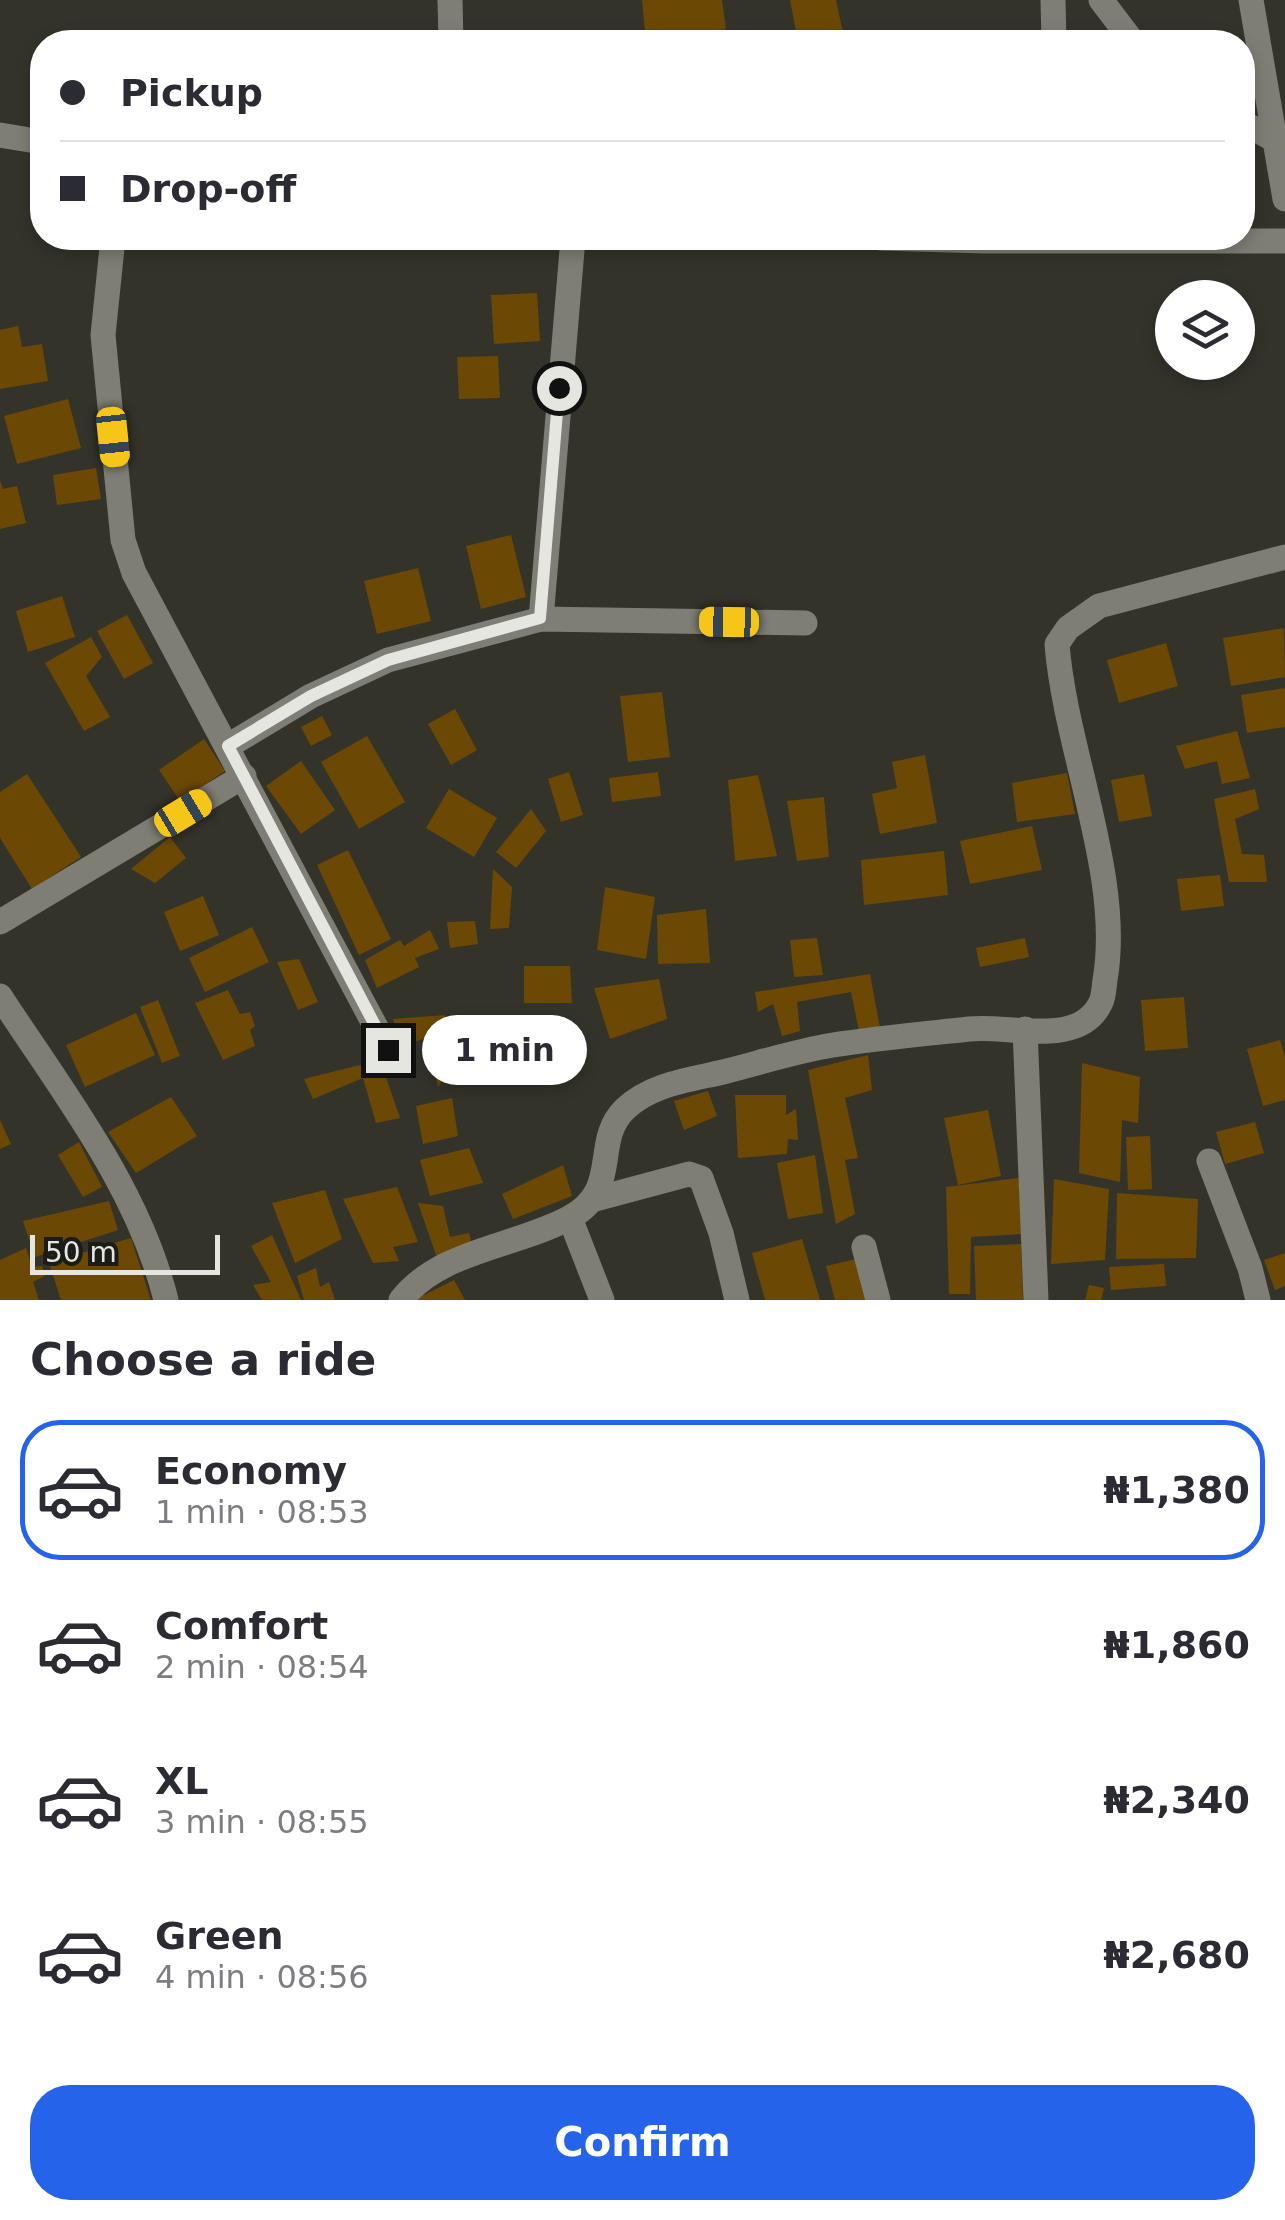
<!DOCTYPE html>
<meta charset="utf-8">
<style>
:root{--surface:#fff;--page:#f7f7f7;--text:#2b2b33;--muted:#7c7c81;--line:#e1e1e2;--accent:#2563eb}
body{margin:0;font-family:"DejaVu Sans",sans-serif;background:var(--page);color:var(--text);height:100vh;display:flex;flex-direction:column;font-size:38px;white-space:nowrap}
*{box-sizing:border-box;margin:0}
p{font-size:32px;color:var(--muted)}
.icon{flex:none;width:55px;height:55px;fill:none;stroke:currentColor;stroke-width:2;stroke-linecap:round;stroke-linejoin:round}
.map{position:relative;height:1300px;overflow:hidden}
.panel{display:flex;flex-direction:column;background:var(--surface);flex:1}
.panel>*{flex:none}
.banner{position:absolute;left:30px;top:30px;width:1225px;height:220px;border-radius:40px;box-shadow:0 5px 15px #0003;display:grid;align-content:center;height:220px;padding:0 30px;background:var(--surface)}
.controls{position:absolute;left:1155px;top:280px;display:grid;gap:20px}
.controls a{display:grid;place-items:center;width:100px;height:100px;border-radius:50%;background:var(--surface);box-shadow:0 5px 15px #0003;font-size:50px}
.scale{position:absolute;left:30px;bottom:25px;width:190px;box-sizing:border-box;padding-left:10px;border:5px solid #e6e6e0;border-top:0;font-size:28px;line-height:35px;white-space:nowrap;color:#e6e6e0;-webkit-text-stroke:8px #1b1b17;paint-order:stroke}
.end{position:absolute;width:45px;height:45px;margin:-22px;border:12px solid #e6e6e0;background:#111;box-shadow:0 0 0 5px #111}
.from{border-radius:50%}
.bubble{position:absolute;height:70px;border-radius:35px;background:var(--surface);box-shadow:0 5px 15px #0003;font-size:32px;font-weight:700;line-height:70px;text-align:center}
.car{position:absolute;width:30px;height:60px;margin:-30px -15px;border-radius:12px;box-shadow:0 0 8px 2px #0007;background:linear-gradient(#f5c518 24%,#345 0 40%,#f5c518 0 76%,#345 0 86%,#f5c518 0)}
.banner b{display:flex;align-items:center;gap:35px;height:95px;font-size:38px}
.banner b+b{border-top:2px solid var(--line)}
.banner i{width:25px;height:25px;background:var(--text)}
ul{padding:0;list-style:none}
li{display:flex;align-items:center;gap:30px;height:140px;margin:0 20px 15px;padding:0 10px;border:5px solid transparent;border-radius:40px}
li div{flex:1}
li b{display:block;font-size:38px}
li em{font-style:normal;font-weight:700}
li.current{border-color:var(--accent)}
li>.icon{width:90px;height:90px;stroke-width:1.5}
h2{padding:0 30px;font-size:45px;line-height:120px}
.button{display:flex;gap:20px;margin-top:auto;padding:20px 30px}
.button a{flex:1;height:115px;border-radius:40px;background:var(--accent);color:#fff;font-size:40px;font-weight:700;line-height:115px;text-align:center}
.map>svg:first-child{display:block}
.building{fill:#6c4805}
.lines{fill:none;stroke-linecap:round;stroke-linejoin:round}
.minor{stroke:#7f7e74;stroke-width:25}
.route{stroke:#e6e6e0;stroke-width:12}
</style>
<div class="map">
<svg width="1285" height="1300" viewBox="0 0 1285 1300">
<rect width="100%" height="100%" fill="#34332a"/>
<g class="building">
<polygon points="642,0 722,0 726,29 646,42"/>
<polygon points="790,0 836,0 845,42 798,42"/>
<polygon points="537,293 540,341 494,344 491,295"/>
<polygon points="18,326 22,347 42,344 48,381 0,389 0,330"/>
<polygon points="498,356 500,398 459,399 457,357"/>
<polygon points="68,399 81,448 17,464 4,416"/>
<polygon points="96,468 101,499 57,505 53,475"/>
<polygon points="0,480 3,489 17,486 26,523 0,529"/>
<polygon points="511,535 526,597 481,609 466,546"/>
<polygon points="418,568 431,621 377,634 364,581"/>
<polygon points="62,596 75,637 28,652 16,611"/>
<polygon points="127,615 153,663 124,679 97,631"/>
<polygon points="1284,628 1285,677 1231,686 1223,638"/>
<polygon points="91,637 102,657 86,676 110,717 84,731 45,663"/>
<polygon points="1166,643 1178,686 1119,703 1107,660"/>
<polygon points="1285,688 1285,727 1247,733 1241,695"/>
<polygon points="662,692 670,757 628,762 620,696"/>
<polygon points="455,709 477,750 451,765 428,724"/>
<polygon points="322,716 332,735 311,746 301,727"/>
<polygon points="1237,731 1250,778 1222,784 1217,761 1185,769 1176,746"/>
<polygon points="367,736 405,802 359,829 321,762"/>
<polygon points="204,739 225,771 180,801 159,770"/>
<polygon points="925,755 937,823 880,834 872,794 897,788 892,762"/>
<polygon points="301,761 335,810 301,834 266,786"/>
<polygon points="569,772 583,815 561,822 548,779"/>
<polygon points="658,772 661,796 612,802 609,778"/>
<polygon points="1067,773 1075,814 1017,822 1012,783"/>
<polygon points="27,774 81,857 32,889 0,838 0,792"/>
<polygon points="1144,774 1152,816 1119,822 1111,780"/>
<polygon points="758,775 777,856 735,861 728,780"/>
<polygon points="449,789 497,818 474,857 426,828"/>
<polygon points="1255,789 1259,809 1235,819 1242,854 1264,855 1267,882 1229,882 1214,799"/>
<polygon points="824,797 829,857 797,861 787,801"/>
<polygon points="531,809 546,831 516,868 496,852"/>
<polygon points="1032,826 1042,870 970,884 960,841"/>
<polygon points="170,837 186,858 155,883 131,869"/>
<polygon points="348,850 391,939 359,955 317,865"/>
<polygon points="944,851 948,895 864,905 861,860"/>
<polygon points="493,869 512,887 509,928 490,929"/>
<polygon points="1220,875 1224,906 1181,911 1177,879"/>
<polygon points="605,887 655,897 646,959 597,950"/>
<polygon points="203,896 219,935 180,951 164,912"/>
<polygon points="706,909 710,963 658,964 657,915"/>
<polygon points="475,921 478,944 450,948 447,922"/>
<polygon points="252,927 269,962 205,992 189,958"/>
<polygon points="430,930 439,949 415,958 419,967 377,988 365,960 400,940 404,946"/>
<polygon points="817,938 823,975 794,977 790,940"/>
<polygon points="1025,938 1029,957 980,967 976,948"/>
<polygon points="299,959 318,1002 298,1010 277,962"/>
<polygon points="524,966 570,966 572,1003 524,1003"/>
<polygon points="870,974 880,1028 859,1031 851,992 797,1002 800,1031 782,1036 773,1004 758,1012 755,992"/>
<polygon points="659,979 667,1019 610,1039 594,988"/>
<polygon points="228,990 240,1014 250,1012 255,1026 250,1030 255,1046 223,1060 195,1003"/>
<polygon points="1184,997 1188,1048 1145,1051 1141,1000"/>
<polygon points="158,1000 180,1056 162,1063 140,1007"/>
<polygon points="136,1013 155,1055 85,1087 66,1045"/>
<polygon points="445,1015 450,1069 438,1087 426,1038 400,1047 393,1019"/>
<polygon points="1280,1040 1285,1057 1285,1100 1263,1106 1247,1049"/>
<polygon points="868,1055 872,1090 845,1098 858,1158 845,1160 855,1214 836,1224 808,1070"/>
<polygon points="380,1060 400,1118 376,1123 363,1078 313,1099 304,1079"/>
<polygon points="1082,1063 1140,1077 1138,1123 1122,1120 1120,1182 1079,1173"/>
<polygon points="708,1091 717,1116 684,1130 674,1101"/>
<polygon points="735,1095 786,1095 786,1115 796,1109 798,1140 788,1139 787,1154 738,1158"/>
<polygon points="171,1097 197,1136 136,1173 108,1132"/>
<polygon points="452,1098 458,1136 423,1144 416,1106"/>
<polygon points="988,1110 1001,1176 958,1185 944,1118"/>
<polygon points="0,1120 11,1144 0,1149"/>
<polygon points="1255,1122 1264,1153 1225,1164 1216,1132"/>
<polygon points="1150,1136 1152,1189 1128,1190 1126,1137"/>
<polygon points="79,1142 102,1187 83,1197 58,1155"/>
<polygon points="469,1148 483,1183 430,1196 420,1160"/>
<polygon points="815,1155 823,1213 788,1219 777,1163"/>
<polygon points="563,1165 572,1196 513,1219 502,1194"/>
<polygon points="1019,1178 1022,1234 971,1237 970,1294 949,1294 946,1187"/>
<polygon points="1054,1179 1109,1189 1105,1260 1051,1264"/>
<polygon points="397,1187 418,1242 393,1247 399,1261 373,1263 343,1199"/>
<polygon points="325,1190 342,1239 295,1263 272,1203"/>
<polygon points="1117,1193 1198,1199 1196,1258 1116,1259"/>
<polygon points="109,1201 118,1230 35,1257 23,1221"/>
<polygon points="418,1203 443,1206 450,1237 469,1233 472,1246 437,1258"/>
<polygon points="272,1235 301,1300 262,1300 253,1285 271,1282 251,1246"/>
<polygon points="131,1238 151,1300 61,1300 49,1263"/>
<polygon points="802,1239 820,1300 765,1300 752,1253"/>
<polygon points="1021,1244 1023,1300 976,1300 974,1246"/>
<polygon points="26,1248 32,1267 42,1266 45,1276 33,1282 39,1300 0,1300 0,1260"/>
<polygon points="1285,1253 1285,1286 1275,1290 1264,1260"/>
<polygon points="865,1257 873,1300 835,1300 826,1266"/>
<polygon points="1164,1264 1166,1286 1111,1290 1109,1267"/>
<polygon points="316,1268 320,1287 329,1282 335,1300 304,1300 297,1276"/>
<polygon points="454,1280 465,1300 414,1300"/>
<polygon points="1089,1285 1104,1288 1101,1300 1085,1300"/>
</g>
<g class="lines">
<g class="minor">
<polyline points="450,0 451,42"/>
<polyline points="1053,0 1054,42"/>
<polyline points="1101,0 1133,42"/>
<polyline points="1251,0 1285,199"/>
<polyline points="1242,122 1275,140"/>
<polyline points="0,135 42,142"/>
<polyline points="113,238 103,335 123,540 134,573 388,1050"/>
<polyline points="880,238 986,241 1285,241"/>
<polyline points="541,619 573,238"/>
<polyline points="228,746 311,696 388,660 541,619 805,623"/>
<polyline points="0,922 244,776"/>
<path d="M0,996C63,1093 138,1187 166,1300"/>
<polyline points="1025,1029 1036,1300"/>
<polyline points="1209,1161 1250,1268 1258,1300"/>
<polyline points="592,1200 689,1174 701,1178 721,1233 737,1300"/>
<polyline points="570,1218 602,1300"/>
<polyline points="864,1247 878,1300"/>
<path d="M401,1300C440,1250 515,1247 569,1218C623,1189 591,1142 625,1109C651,1084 689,1080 723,1072C759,1063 796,1051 833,1045C878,1038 923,1034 969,1029C1008,1024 1080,1049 1101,1002C1104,996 1104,986 1105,980C1123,877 1065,749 1057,644L1068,628L1099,606L1285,557"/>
</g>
</g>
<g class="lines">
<polyline class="route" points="388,1050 228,746 311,696 388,660 540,618 559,388"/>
</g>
</svg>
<div class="controls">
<a><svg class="icon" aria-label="layers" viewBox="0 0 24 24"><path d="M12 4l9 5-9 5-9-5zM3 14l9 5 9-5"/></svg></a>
</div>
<div class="scale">50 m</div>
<i class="end from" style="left:559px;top:388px"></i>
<i class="end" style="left:388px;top:1050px"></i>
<div class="bubble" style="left:422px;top:1015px;width:165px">1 min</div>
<i class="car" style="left:113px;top:437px;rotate:174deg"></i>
<i class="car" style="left:729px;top:622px;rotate:271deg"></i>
<i class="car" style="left:183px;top:813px;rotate:59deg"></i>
<div class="banner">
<b><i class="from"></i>Pickup</b>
<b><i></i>Drop-off</b>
</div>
</div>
<section class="panel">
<h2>Choose a ride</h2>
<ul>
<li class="current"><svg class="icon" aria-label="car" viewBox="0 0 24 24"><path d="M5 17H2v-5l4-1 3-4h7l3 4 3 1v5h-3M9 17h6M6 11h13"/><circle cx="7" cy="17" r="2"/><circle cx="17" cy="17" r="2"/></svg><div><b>Economy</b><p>1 min · 08:53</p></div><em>₦1,380</em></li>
<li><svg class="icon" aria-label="car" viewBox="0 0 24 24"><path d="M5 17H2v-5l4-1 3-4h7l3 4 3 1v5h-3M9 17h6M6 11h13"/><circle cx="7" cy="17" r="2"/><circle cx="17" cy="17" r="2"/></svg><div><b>Comfort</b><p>2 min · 08:54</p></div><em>₦1,860</em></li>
<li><svg class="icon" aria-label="car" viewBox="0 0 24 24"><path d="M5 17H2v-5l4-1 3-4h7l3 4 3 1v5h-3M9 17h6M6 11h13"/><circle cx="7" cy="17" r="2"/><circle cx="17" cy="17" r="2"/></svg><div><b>XL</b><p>3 min · 08:55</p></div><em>₦2,340</em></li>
<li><svg class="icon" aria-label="car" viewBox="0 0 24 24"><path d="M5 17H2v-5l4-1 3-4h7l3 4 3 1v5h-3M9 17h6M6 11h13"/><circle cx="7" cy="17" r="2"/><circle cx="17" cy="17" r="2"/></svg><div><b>Green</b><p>4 min · 08:56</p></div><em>₦2,680</em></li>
</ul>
<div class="button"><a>Confirm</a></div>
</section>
